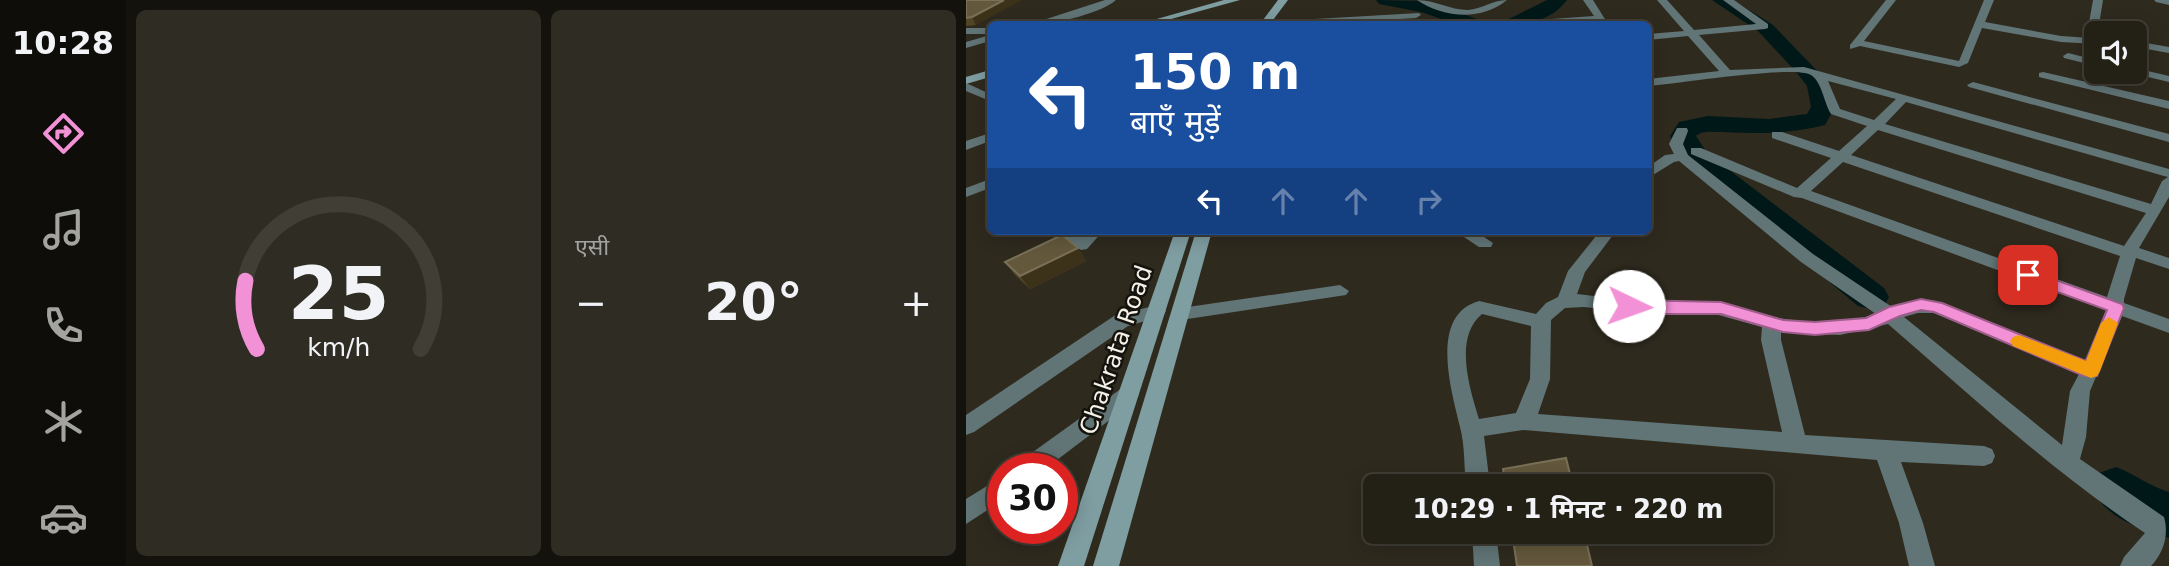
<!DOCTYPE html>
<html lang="hi">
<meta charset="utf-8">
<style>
:root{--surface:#232016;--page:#2f2d23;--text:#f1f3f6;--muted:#a3a3a1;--line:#403e35;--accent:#f391d6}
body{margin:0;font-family:"DejaVu Sans","Noto Sans Devanagari",sans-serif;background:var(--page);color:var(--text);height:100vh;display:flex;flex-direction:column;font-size:26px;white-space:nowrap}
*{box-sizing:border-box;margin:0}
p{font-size:23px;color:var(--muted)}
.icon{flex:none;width:38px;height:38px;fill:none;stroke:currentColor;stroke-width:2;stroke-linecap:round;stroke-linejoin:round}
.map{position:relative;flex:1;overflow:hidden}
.panel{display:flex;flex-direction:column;gap:10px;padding:10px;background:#13120c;width:840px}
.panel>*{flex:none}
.banner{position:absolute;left:21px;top:21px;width:665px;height:214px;border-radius:10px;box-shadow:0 4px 18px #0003,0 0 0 2px var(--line);background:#1a4fa0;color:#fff;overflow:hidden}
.controls{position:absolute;left:1118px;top:21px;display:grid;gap:14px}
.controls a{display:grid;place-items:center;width:63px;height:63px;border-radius:10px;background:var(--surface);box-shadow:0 4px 18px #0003,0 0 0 2px var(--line);font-size:35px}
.speed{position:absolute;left:21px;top:453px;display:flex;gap:14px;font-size:35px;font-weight:700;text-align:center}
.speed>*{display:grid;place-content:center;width:91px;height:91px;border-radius:50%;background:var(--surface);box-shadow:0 4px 18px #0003,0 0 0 2px var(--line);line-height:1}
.speed .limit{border:10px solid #d22;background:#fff;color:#111}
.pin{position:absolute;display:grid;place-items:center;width:60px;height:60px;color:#fff;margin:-30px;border-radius:14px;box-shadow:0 4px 10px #0006}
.me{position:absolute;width:77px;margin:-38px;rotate:93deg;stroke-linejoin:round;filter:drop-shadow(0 0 5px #0008)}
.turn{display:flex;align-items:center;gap:24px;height:147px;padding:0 28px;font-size:32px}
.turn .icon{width:91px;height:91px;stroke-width:2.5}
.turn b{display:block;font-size:49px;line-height:60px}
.lanes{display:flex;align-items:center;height:66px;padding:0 28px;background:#0003;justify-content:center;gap:35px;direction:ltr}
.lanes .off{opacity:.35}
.big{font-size:52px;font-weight:700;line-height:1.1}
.panel .tile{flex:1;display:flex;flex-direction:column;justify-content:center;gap:10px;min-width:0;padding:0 24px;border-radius:10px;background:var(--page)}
.panel .dial{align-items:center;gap:0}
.dial svg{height:182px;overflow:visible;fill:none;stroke:var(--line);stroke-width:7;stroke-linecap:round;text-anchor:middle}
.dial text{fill:var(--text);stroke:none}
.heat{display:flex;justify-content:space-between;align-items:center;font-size:38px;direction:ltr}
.panel .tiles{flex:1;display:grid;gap:10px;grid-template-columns:repeat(2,1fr)}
.trip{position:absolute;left:397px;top:474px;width:410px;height:70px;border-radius:10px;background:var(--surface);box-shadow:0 4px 18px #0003,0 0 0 2px var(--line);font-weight:700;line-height:70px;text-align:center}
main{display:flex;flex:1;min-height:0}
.dock{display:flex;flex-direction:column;width:126px;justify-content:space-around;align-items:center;background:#0e0d09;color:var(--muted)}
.dock .icon{width:49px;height:49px}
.dock .selected{color:var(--accent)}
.dock b{font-size:32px;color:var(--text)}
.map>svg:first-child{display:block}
</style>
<main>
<nav class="dock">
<b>10:28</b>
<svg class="icon selected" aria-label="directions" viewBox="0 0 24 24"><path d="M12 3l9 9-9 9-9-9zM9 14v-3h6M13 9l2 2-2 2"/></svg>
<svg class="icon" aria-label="music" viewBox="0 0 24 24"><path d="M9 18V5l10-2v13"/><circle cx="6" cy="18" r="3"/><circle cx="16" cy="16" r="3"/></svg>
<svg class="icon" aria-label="phone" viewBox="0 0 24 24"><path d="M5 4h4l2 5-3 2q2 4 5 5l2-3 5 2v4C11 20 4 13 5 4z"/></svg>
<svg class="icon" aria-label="climate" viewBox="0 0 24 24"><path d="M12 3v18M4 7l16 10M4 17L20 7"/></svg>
<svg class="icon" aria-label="car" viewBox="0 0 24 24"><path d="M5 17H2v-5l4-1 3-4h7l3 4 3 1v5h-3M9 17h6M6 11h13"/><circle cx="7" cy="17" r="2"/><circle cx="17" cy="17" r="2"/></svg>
</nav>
<section class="panel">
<div class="tiles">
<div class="tile dial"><svg viewBox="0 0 100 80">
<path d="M14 69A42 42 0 1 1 86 69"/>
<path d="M14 69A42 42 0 0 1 9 39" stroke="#f391d6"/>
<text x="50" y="56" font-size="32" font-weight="700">25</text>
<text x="50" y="72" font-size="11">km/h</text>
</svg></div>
<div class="tile"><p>एसी</p>
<div class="heat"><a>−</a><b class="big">20°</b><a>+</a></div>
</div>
</div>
</section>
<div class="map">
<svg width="1203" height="566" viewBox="0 0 1203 566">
<rect width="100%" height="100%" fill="#2f2a1e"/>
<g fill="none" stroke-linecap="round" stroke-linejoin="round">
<g fill="#011819" fill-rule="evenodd">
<polygon points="410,0 459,1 514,20 517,24 490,24 455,12 413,4"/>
<path d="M 581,0 L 601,0 C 586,20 561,26 538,24 L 541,20 Z"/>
<path d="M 746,0 L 767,0 L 807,25 L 860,80 L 869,107 L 859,125 C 824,134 791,134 756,132 C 746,132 737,130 730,136 L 741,153 L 918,288 L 923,297 L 918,306 L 905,309 L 892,306 L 716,158 L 704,136 L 713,122 L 742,116 L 803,119 L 841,114 L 845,107 L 841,86 L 831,73 L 792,31 Z"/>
<path d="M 1150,467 C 1169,474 1183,486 1203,492 L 1203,538 C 1172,527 1141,520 1126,488 L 1133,473 Z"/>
</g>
<g fill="#617476" fill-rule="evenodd">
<path d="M 139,0 L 150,0 C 136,13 84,26 65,24 Z"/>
<path d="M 451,0 C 469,0 484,10 502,10 C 516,9 526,0 541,0 C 516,21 477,18 451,0 Z"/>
<polygon points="617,0 627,0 642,24 631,22 583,24 580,22 585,19 628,16"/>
<path d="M 691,0 L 701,0 L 728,30 L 790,24 L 757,0 L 768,0 L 802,24 L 802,28 L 799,29 L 733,35 L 764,70 L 838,67 L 1203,169 L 1203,197 L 1173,248 L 1203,258 L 1203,269 L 1170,258 L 1158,299 L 1158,303 L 1203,319 L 1203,333 L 1156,316 L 1124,391 L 1120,437 L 1114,459 L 1198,517 C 1203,534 1198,553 1185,566 L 1154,566 L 1158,557 L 1179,533 C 1087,472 1005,396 922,324 L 874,335 L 815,332 L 815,340 L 839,435 L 1018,446 L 1026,449 L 1029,456 L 1026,463 L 1018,466 L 935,462 L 957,523 L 969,566 L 943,566 L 933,523 L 911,460 L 557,430 L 518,436 L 524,486 L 500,486 C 498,467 499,446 494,427 C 486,393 462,315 513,301 L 570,314 L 580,303 L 592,297 L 602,271 L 634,231 L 650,231 L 619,272 L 611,294 L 680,302 L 754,302 L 812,318 L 841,322 L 885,321 L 910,314 L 835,262 L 713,161 L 708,162 L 682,178 L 682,167 L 699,155 L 708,154 L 703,144 L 711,128 L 721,128 L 722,131 L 717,144 L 722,155 L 847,254 L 926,307 L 952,300 L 971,301 L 1119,360 L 1140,310 L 836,198 L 828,197 L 725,154 L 725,148 L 735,148 L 831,188 L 865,158 L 806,138 L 806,132 L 816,132 L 873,151 L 901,126 L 865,114 C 858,103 856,82 845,75 C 825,65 711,84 682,86 L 682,79 L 753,71 L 722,36 L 682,40 L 682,34 L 718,31 ZM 862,81 L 930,99 L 908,120 L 874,109 ZM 940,102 L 1198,176 L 1202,177 L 1196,181 L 1185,204 L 919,124 ZM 912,130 L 1180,213 L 1158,246 L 885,155 ZM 877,162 L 1154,256 L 1141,297 L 845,191 ZM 618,307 L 680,314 L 745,313 L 796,327 L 795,340 L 816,432 L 572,414 L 584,379 L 585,320 L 599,308 ZM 952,313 L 968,313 L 1113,374 L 1104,391 L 1096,445 L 938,317 ZM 516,314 L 565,326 L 564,379 L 550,413 L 513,419 L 512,416 C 503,386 488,337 516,314 Z"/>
<polygon points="920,0 930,0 898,41 993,61 1018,0 1028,0 1019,22 1095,36 1124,38 1121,34 1127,0 1137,0 1130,44 1095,42 1016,28 1002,63 993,67 894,46 884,49 884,45"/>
<polygon points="1188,0 1203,0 1203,5 1190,2"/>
<polygon points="453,13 455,15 450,18 351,24 309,24 314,21"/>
<rect x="0" y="28" width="24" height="6"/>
<polygon points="24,35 24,41 0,48 0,42"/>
<polygon points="1169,41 1203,47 1203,53 1169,47"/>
<polygon points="1102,53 1130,60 1130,66 1098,58 1097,56"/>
<polygon points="1169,68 1203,76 1203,82 1165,73 1169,72"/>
<polygon points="1077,72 1203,101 1203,109 1073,77 1073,73"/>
<polygon points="1007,82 1203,134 1203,142 1003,87 1001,85"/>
<polygon points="0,83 24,94 24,101 0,91"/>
<polygon points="24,133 24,141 0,150 0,141"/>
<polygon points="24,179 24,188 0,197 0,188"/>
<polygon points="86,231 105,231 114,237 120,231 137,231 121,249 115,250"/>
<polygon points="489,231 509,231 527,243 525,247 513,247"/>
<polygon points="374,285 383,291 380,295 215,320 208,319 206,314 208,309 215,308"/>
<polygon points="191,305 197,306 200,311 197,316 162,326 8,432 0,435 0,415 148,316"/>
<polygon points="163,386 170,388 173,394 170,400 79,469 49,469 53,462 156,388"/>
<polygon points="37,476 37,500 0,524 0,499"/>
<polygon points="506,532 530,532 534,566 508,566"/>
</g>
<g fill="#7f9ea2" fill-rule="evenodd">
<polygon points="258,0 274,0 187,24 173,24"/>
<polygon points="312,0 322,0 304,24 294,24"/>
<polygon points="24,70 24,77 0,84 0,77"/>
<polygon points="209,231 225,231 118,566 92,566"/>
<polygon points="230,231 246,231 153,566 127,566"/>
</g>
</g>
<g fill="#514527">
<polygon points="0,0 10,25 0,26"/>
<polygon points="112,248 120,261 64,289 49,275 39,262"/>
</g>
<g fill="#3c321a">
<polygon points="38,0 56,0 10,25 6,17"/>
<polygon points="112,248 120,261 64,289 54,276"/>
</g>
<g fill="#63583c" stroke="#7a7057" stroke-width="2">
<polygon points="0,0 38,0 6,17 0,18"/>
<polygon points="96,235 112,248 54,276 39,262"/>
<polygon points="600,458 607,486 540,486 537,469"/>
<polygon points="546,532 618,532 626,566 551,566"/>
</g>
<polygon fill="#f391d6" stroke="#9e5e8b" stroke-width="2" points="1062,270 1156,304 1158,308 1131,376 1118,376 968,312 955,310 934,316 903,330 849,335 817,332 755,314 678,314 657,310 654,306 663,300 755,302 817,320 849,322 900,318 923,307 955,299 976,303 1120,361 1141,310 1056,279 1054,275"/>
<polygon fill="#f59e0b" points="1143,317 1152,323 1134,371 1131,376 1125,378 1047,346 1044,341 1047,337 1053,335 1120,361 1135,323"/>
<g text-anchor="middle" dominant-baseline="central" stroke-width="5" stroke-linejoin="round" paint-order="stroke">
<g font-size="24" fill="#f5f2ea" stroke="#15130d">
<text transform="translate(150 350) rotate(-71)">Chakrata Road</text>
</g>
</g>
</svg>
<div class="controls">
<a><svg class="icon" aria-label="sound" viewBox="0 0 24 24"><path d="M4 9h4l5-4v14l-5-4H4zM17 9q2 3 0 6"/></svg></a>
</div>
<div class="speed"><div class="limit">30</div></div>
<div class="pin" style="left:1062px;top:275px;background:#d93025"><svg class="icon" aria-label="arrive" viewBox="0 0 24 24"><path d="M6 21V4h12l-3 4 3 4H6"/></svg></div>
<svg class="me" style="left:663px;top:306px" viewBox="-20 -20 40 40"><circle r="19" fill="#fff"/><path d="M0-13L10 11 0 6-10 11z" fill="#f391d6"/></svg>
<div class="trip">10:29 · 1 मिनट · 220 m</div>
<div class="banner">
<div class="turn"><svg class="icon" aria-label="left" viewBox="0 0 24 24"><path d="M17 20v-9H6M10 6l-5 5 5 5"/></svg><div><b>150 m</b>बाएँ मुड़ें</div></div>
<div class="lanes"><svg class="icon" aria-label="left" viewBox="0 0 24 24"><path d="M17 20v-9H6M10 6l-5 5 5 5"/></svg><svg class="icon off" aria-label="ahead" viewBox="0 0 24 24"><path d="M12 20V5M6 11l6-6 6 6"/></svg><svg class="icon off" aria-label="ahead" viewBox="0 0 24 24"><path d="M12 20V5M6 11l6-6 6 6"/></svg><svg class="icon off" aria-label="right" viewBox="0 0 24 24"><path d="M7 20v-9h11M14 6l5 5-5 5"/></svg></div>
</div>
</div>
</main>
